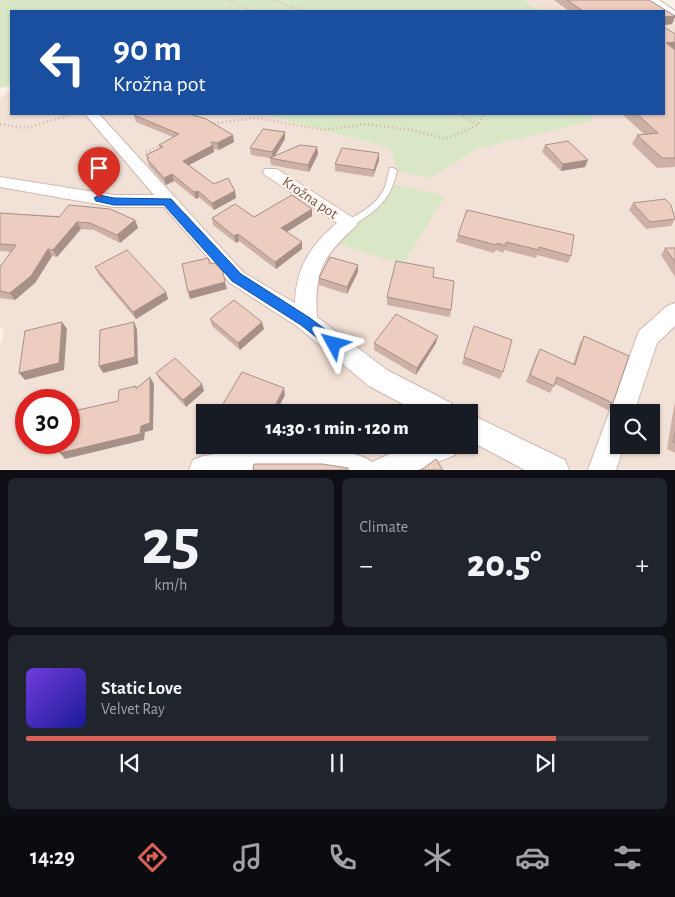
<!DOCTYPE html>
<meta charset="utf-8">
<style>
:root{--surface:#171b24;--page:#20242c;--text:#f1f3f6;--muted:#9ea1a6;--line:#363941;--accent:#db6156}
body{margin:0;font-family:"Alegreya Sans",sans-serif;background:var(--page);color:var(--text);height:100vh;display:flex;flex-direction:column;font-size:19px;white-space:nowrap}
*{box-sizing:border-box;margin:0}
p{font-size:16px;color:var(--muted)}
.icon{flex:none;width:28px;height:28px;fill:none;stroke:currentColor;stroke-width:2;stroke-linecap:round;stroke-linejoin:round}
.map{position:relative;height:470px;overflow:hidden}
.side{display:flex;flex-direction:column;gap:8px;padding:8px;background:#0d0f14;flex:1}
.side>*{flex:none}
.guide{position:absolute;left:10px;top:10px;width:655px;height:105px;border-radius:0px;box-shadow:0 1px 4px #0004;background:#1a4fa0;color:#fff;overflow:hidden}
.buttons{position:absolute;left:610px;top:404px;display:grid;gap:10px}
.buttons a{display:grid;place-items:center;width:50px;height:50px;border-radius:0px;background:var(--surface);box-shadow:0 1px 4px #0004;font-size:25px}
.speed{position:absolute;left:15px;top:389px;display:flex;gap:10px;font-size:25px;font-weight:700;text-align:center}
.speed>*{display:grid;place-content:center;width:65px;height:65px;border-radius:50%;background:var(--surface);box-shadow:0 1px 4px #0004;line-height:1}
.speed .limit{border:8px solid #d22;background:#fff;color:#111}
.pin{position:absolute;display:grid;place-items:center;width:42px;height:42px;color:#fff;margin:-51px -21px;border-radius:50% 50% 50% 0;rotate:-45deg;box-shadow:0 0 5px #0007}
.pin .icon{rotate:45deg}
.me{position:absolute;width:55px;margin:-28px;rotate:308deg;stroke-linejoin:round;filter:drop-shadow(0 0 4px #0008)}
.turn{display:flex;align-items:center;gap:18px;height:105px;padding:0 20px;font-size:22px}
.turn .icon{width:65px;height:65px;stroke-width:2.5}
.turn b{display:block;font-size:35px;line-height:42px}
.big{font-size:38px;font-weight:800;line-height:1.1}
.side .widget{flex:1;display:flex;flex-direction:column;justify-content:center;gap:8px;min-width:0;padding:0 18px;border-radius:8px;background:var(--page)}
.side .dial{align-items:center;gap:0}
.dial b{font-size:65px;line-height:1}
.song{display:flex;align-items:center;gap:15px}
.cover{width:60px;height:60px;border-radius:8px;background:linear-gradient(135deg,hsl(260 70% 55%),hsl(240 70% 35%))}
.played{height:5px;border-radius:2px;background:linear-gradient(90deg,var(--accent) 85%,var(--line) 85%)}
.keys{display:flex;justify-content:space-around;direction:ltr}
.heat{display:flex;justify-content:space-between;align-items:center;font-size:28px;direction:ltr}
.side .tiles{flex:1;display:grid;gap:8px;grid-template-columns:1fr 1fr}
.widget:last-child{grid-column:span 2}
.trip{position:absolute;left:196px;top:404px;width:282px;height:50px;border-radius:0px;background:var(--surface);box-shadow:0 1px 4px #0004;font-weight:800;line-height:50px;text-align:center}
.tab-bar{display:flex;height:80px;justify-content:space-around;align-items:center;background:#090b0e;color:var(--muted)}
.tab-bar .icon{width:35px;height:35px}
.tab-bar .selected{color:var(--accent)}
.tab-bar b{font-size:22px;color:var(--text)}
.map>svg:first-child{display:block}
</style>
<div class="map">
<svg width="675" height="470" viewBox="0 0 675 470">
<rect width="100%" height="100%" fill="#fbf0e7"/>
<g fill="#f2e1d6" fill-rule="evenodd">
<polygon points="525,0 642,0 659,11 548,11 531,6"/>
<path d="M 664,15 L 675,25 L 675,469 L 0,469 L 0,347 L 4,331 L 0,327 L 0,98 L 11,90 L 11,114 L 263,114 L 390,148 L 431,178 L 477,149 L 591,121 L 591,114 L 664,114 ZM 26,400 L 69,400 L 69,442 L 26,442 ZM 205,412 L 470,412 L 470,445 L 205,445 ZM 619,412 L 651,412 L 651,445 L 619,445 Z"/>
</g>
<g fill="#d9e7c7">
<polygon points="0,0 525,0 531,6 548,11 11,11 11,86 0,88"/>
<polygon points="263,114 591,114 592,121 477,149 431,178 398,171 390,148"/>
<polygon points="390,183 445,196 403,264 328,241 378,204"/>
</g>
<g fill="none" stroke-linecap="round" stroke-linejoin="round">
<defs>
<path id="service" d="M 390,168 L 393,168 L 397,170 C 393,192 383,206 364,218 C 358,222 353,226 346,225 L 345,223 L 346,221 C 361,213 378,204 385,187 C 387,181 388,174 390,168 Z"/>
<g id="minor">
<path d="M 85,114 L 99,114 L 244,273 L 295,303 C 296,268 310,246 337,223 L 265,175 L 263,172 L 265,169 L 277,169 L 355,219 L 358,223 L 355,227 C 322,257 314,272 317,317 L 387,370 L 451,403 L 455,412 L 418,412 L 369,386 L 298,327 L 230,283 L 164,207 L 114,207 L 0,187 L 0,177 L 114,195 L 154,195 Z"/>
<polygon points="675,303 675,326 657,343 634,412 619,412 619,445 624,445 616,470 588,470 639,331 667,306"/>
<polygon points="470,414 565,460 569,470 525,470 470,441"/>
<path d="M 268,445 C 290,445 355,448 372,462 L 410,445 L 458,445 L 455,455 L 418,470 L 189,470 L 193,460 L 203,456 Z"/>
</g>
<polygon id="tertiary" points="645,0 659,0 675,11 675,21"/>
</defs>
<use href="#service" stroke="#ceb9b1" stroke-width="2"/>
<use href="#minor" stroke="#ceb9b1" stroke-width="2"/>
<use href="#tertiary" stroke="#ceb9b1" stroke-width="2"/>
<g stroke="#d3b0a4" stroke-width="2" stroke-dasharray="0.5 2.5" stroke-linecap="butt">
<polyline points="228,0 252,11"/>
<polyline points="273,0 304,11"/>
</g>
<g stroke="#d3b0a4" stroke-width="2.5" stroke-dasharray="1 3" stroke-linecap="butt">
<polyline points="459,114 477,124"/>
<polyline points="0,124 26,128 73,114"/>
<polyline points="210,124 256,118 324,130 366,124 411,130 446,139 478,125 484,114"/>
<polyline points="146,152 161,145"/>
</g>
<use href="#service" fill="#fff" fill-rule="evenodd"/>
<use href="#minor" fill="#fff" fill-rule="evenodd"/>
<use href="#tertiary" fill="#fff" fill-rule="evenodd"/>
</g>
<g fill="#cdb0a6">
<polygon points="554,0 649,0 675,16 675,18 672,24 664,25 664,11 569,11"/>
<polygon points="675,34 675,166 674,167 657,168 632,144 637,135 644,134 622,114 664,114"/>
<polygon points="134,115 234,142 219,150 213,149 214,152 189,165 214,184 235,191 236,198 214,210 199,197 196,199 174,181 166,185 149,166 146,155 160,148 159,145 173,137 136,122"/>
<polygon points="285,139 274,157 317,147 318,154 309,172 271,165 270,158 251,155 250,148"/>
<polygon points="545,145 585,167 561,171 542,152"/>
<polygon points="379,160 373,177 335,171 335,164"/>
<polygon points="633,203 675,219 671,226 646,229 629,210"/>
<polygon points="312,209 312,216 287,232 302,242 302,249 276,269 239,241 236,243 213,225 212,218 254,217"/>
<polygon points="467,210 571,256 568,263 537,255 536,258 504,250 503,253 496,250 494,253 456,242 458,235"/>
<polygon points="0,213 135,220 138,228 120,243 94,230 81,229 57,257 52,256 35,283 15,300 0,298 0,267 11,252 0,251"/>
<polygon points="665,248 675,248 675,277 661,255"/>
<polygon points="358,265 358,272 347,294 319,285 319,278"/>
<polygon points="95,267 166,292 168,299 136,319 99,275"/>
<polygon points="433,277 451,310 450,317 387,305 387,297"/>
<polygon points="210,319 264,329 240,350 212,326"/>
<polygon points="584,336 613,403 608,410 555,384 550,393 526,382 536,356 540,349 573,364 580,343"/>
<polygon points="374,343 436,343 416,375 374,350"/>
<polygon points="464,357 503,372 500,379 462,364"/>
<polygon points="156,373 204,391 186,407 159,379"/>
<polygon points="285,395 276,412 221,412 220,409"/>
<polygon points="675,404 675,453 667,449 674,406"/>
</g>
<g fill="#a79087">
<polygon points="675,16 672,24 664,25 664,17"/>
<polygon points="675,42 675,50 666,43"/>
<polygon points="285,132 285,139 273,159 272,152"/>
<polygon points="233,135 234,142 219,150 217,143"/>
<polygon points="213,145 214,152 185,167 183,161"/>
<polygon points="317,147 318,154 309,172 308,165"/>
<polygon points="379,153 379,160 373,177 374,170"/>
<polygon points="588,160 585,167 561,171 563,164"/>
<polygon points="172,174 174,181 166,185 164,178"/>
<polygon points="198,191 199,197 196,199 194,192"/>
<polygon points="235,191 236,198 214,210 212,203"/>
<polygon points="312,209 312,216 282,235 281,228"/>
<polygon points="135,220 138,228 120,243 117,235"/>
<polygon points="77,222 81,229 57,257 53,250"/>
<polygon points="238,234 239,241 236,243 234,236"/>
<polygon points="302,242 302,249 276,269 275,262"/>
<polygon points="48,249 52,256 35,283 15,300 10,293"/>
<polygon points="358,265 358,272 347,294 347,287"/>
<polygon points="225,282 227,289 190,299 188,292"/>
<polygon points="166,292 168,299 136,319 133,312"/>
<polygon points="62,322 67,329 64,370 25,380 19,373"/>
<polygon points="134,322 137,329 138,364 103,373 99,366"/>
<polygon points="262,322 264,329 240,350 238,343"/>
<polygon points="438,336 436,343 416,375 417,368"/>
<polygon points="150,377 154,384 153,430 145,432 144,440 65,459 60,453"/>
<polygon points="202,384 204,391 186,407 183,400"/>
<polygon points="284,388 285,395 276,412 272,412"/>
</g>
<g fill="#eecdc1" stroke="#a79087">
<polygon points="567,0 649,0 675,16 664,17 664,11 583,11"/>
<polygon points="664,27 675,34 675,42 666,43 675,50 675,158 662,158 637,135 658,133 637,114 664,114"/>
<polygon points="136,114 190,114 206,119 233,135 217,143 211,142 213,145 183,161 214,184 228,178 235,191 212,203 198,191 194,192 172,174 164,178 147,159 149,158 146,155 163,147 159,145 179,134 134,115"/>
<polygon points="263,129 285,132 272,152 250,148"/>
<polygon points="568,141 588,160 563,164 545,145"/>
<polygon points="300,145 317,147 308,165 270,158"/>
<polygon points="342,148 379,153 374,170 335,164"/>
<polygon points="292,195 312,209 281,228 302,242 275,262 238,234 234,236 212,218 235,204 254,217"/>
<polygon points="665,199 671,205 675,219 650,222 633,203"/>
<polygon points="69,205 110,209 135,220 117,235 90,223 77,222 53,250 48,249 31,276 10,293 0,291 0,267 16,245 0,244 0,213 59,217"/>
<polygon points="467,210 574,235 571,256 539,247 539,250 506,242 505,246 498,243 496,245 458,235"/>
<polygon points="665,248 675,248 675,262"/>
<polygon points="127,250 166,292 133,312 95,267"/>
<polygon points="330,257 358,265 347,287 319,278"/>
<polygon points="208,258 210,264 215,263 223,272 225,282 188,292 182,264"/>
<polygon points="396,261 434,268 433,277 454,281 451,310 387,297"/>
<polygon points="234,300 262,322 238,343 210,319"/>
<polygon points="396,314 438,336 417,368 374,343"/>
<polygon points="62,322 59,363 19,373 25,331"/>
<polygon points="134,322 135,357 99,366 100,330"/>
<polygon points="474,326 512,340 503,372 464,357"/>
<polygon points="584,336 629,356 613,403 557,377 554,386 530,375 540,349 575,365"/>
<polygon points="175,358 202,384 183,400 156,373"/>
<polygon points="242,372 284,388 272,412 228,412 220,409"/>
<polygon points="150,377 150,423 141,426 140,434 60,453 61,442 69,442 69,412 118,401 119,390 136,386 136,389"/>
<polygon points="675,432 675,443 673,442"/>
<polygon points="436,459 443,470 421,470"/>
<polygon points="254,464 322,464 348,468 348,470 253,470"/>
</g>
<polygon fill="#1a73e8" stroke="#114b97" points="99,195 114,198 171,199 241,274 310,318 339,340 341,344 339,348 330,348 301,325 232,281 164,205 114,205 96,201 94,198"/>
<g text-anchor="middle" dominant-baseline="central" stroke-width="4" stroke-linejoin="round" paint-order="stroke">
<g font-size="15" fill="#73554d" stroke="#fef5ed">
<text transform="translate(310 198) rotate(34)">Krožna pot</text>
</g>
</g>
</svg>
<div class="buttons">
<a><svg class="icon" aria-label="search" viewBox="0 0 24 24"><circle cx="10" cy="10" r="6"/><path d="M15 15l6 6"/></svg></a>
</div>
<div class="speed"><div class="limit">30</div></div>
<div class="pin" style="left:99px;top:198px;background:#d93025"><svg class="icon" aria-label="arrive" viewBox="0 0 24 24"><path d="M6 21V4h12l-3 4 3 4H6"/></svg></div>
<svg class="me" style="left:334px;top:344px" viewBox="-20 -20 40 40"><path d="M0-17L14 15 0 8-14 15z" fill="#1a73e8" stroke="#fff" stroke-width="4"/></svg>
<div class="trip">14:30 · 1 min · 120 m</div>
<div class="guide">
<div class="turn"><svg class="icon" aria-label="left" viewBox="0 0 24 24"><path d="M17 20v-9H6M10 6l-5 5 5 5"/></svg><div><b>90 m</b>Krožna pot</div></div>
</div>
</div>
<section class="side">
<div class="tiles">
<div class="widget dial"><b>25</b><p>km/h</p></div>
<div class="widget"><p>Climate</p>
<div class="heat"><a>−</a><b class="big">20.5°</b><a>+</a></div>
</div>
<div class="widget">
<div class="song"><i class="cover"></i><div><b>Static Love</b><p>Velvet Ray</p></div></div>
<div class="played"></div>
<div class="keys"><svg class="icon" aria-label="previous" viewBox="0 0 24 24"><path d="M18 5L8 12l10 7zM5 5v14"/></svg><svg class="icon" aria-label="pause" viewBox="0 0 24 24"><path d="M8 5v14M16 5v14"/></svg><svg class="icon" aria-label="next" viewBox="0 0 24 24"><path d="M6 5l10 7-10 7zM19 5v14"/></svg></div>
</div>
</div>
</section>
<nav class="tab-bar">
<b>14:29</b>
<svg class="icon selected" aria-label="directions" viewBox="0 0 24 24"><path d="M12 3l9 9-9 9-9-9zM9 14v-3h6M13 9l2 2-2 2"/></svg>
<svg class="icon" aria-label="music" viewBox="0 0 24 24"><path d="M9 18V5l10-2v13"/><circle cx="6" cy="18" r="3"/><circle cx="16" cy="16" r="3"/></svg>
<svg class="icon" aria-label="phone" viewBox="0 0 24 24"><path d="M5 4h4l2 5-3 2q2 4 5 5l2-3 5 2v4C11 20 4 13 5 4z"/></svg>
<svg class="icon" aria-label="climate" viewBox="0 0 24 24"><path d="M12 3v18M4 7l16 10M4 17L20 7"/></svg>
<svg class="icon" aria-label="car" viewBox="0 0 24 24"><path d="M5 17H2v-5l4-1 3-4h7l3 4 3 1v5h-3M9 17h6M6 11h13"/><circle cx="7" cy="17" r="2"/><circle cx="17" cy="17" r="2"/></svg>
<svg class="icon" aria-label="filters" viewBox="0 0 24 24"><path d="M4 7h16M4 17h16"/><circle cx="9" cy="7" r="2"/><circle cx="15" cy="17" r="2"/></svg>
</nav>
